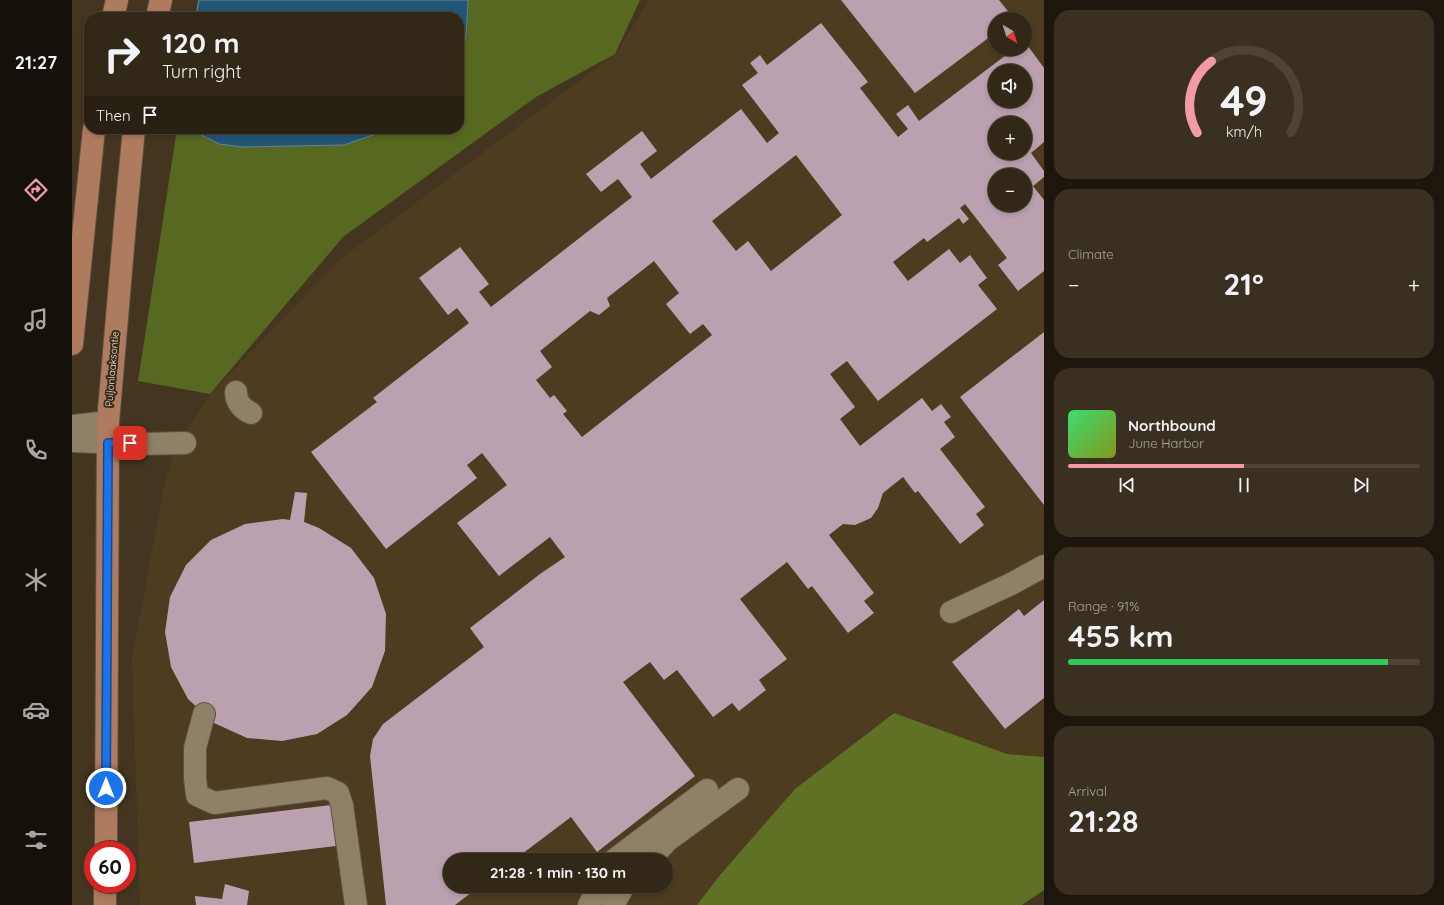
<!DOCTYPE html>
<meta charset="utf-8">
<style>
:root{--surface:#322818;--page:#3a3021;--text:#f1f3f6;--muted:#a8a6a2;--line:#4d4437;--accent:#f39aa8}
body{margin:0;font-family:Quicksand,sans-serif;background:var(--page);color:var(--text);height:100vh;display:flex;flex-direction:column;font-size:15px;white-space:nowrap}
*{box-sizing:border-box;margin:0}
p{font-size:13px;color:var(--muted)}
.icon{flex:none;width:22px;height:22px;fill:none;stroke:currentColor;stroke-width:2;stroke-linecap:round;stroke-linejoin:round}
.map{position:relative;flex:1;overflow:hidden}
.drawer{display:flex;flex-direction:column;gap:10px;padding:10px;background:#1c160d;width:400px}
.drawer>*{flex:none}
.hud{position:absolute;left:12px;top:12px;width:380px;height:122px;border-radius:16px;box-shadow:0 2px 6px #0003,0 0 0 1px var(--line);background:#322818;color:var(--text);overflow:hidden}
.needle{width:26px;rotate:142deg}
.tools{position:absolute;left:916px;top:12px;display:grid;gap:8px}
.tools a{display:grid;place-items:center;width:44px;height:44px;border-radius:50%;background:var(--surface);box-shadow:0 2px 6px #0003,0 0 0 1px var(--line);font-size:20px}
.speed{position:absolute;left:12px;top:841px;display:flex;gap:8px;font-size:20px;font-weight:700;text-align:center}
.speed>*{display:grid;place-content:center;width:52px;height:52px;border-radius:50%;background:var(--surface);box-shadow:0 2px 6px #0003,0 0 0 1px var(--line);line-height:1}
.speed .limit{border:6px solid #d22;background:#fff;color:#111}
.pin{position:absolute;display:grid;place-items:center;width:34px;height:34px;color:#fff;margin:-17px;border-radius:8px;box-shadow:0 2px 6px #0006}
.me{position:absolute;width:44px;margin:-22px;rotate:0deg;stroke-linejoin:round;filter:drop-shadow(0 0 3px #0008)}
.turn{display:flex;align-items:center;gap:14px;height:84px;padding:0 12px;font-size:18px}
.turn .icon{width:52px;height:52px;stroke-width:2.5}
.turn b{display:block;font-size:28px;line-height:34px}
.then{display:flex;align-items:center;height:38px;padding:0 12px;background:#0003;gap:8px;font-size:15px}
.big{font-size:30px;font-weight:800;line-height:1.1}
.drawer .widget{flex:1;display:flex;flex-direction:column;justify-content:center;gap:6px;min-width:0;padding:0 14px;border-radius:16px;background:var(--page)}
.drawer .dial{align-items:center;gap:0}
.dial svg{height:104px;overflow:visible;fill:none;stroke:var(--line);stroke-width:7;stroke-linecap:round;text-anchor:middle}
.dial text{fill:var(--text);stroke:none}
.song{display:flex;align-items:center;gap:12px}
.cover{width:48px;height:48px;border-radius:6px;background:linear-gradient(135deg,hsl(140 70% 55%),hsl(70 70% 35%))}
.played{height:4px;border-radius:2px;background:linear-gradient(90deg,var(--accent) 50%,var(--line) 50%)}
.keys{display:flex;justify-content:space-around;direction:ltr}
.heat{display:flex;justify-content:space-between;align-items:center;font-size:22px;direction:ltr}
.charge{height:6px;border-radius:3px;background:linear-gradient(90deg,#34c759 91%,var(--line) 0)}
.trip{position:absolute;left:371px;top:853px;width:230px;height:40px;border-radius:20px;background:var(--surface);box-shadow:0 2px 6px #0003,0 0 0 1px var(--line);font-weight:800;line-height:40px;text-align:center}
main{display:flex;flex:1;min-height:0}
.menu{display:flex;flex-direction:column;width:72px;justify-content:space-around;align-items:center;background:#14100a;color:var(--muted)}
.menu .icon{width:28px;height:28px}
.menu .selected{color:var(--accent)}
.menu b{font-size:18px;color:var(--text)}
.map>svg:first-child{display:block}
</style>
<main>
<nav class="menu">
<b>21:27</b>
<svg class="icon selected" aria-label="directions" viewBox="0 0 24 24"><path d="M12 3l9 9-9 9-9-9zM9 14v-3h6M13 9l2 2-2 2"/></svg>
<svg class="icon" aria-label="music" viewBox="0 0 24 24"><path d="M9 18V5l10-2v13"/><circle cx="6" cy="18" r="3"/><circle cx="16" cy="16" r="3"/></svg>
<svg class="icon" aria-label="phone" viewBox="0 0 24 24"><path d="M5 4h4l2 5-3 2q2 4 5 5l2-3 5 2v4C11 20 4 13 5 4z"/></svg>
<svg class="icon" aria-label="climate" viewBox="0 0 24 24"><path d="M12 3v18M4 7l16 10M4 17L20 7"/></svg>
<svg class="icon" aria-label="car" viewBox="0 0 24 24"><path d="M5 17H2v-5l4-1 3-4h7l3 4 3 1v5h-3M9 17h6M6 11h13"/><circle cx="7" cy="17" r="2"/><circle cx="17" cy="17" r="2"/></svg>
<svg class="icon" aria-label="filters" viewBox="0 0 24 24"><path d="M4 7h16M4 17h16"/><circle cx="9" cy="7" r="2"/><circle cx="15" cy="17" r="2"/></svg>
</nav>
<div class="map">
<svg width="972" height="905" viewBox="0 0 972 905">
<rect width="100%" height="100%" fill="#433520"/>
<path fill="#4d3c20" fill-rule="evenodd" d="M 578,0 L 972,0 L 972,757 L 935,754 L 821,713 L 723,789 L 648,875 L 625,905 L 68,905 L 60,659 L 92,486 L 102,451 L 138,394 L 270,258 L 543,54 ZM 923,19 L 953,19 L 953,49 L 923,49 ZM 923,71 L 953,71 L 953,101 L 923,101 ZM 923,123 L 953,123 L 953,153 L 923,153 ZM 923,175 L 953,175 L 953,205 L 923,205 ZM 378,860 L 594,860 L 594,886 L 378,886 Z"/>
<polygon fill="#576820" points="126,0 568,0 543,54 464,97 271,237 138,394 66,381 105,129 387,129 387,17 123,17"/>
<polygon fill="#5f7125" points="822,713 935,754 972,757 972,890 950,905 625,905 648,875 723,789"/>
<g fill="#235577" stroke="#618296">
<polygon points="127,0 396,0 394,36 387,62 387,17 124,17"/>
<polygon points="125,129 318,129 272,145 170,147 147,144 126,133"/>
</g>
<g fill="#bba0b0" fill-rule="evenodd">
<polygon points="769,0 927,0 942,19 923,19 923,33 843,93"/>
<path d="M 749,23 L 796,82 L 788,88 L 826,137 L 836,129 L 824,114 L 836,105 L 847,121 L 942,49 L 953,49 L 953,42 L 972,68 L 972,142 L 959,153 L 972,171 L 972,177 L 961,186 L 972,200 L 972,271 L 946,291 L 926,265 L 935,258 L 893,204 L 888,208 L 897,219 L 891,224 L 887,218 L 855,242 L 852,238 L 821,262 L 836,281 L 877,249 L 888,263 L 898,255 L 915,278 L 906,285 L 925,309 L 806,401 L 775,361 L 758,374 L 783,407 L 768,419 L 788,446 L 850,398 L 860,411 L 869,404 L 879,417 L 872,422 L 883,437 L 868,449 L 913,507 L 904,514 L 912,525 L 888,544 L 846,491 L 843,493 L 831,477 L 811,493 L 806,508 L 799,518 L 783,525 L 771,524 L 757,535 L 802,593 L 792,601 L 802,613 L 776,633 L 740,586 L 736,589 L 715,562 L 668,599 L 715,659 L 687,680 L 694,690 L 667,711 L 660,703 L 641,717 L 605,670 L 592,680 L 578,662 L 551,682 L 623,776 L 525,852 L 499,817 L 442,860 L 378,860 L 378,886 L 408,886 L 383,905 L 314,905 L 298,756 L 301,739 L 311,724 L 412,647 L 398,628 L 468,574 L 493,557 L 478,537 L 427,576 L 385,523 L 435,485 L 410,453 L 395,465 L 405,478 L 314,549 L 239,452 L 305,402 L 301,398 L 397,323 L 385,308 L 376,315 L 347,278 L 388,247 L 417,284 L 407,292 L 419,307 L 560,197 L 546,179 L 529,192 L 514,174 L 570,131 L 585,151 L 568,164 L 579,179 L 669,109 L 695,143 L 707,133 L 670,85 L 686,73 L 678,63 L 688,55 L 695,65 ZM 923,71 L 953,71 L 953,101 L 923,101 ZM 923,123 L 953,123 L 953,153 L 923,153 ZM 724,155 L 770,215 L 699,271 L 676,241 L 664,251 L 640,221 ZM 923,175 L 953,175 L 953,205 L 923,205 ZM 582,261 L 607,293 L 594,304 L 618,334 L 631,324 L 640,335 L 510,437 L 491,414 L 495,411 L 482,395 L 478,398 L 464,380 L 480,367 L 468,351 L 518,311 L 527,315 L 538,306 L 535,298 Z"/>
<polygon points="972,332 972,505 888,397"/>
<polygon points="223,492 235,493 232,522 247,528 279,548 302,578 314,614 313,651 300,687 275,715 245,734 210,741 175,738 142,723 116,699 99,667 93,632 98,597 114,565 139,540 173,524 211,519 218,520"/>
<polygon points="972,600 972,698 933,729 880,662 947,609 952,616"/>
<polygon points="259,805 264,846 122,863 117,822"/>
<polygon points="153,884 177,891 175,905 124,905 123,896 150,899"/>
</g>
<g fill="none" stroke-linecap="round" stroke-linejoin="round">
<defs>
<g id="minor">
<path d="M 164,392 C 164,402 170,409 179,413"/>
<polyline points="0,426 36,422"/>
<polyline points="0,441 69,444 113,443"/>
<polyline points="879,612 939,584 972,566"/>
<polyline points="132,714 123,748 123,778 125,795 142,803 255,788 266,793 270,805 284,905"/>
<polyline points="542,860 635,790"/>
<polyline points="577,860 596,840 666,789"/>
<polyline points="517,905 527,886"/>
<polyline points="541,905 552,886"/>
</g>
<g id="major">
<polyline points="41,17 45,0"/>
<polyline points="85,17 89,0"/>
<polyline points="0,344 22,129"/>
<polyline points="34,850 36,422 55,201 62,129"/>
<polyline points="33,905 33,884"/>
</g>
</defs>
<use href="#minor" stroke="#5e523f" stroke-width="24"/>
<use href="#major" stroke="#5e523f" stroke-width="24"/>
<use href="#minor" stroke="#8f8068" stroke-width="22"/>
<use href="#major" stroke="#af7b5f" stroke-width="22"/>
</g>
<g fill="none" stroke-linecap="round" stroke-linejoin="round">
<defs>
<polyline id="route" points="34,788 36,443 58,443"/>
</defs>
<use href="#route" stroke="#114b97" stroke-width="10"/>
<use href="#route" stroke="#1a73e8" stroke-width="7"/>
</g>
<g text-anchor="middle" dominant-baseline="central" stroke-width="4" stroke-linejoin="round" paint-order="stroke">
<g font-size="10" fill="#f3eade" stroke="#382b16">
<text transform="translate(40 369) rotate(-85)">Puijonlaaksontie</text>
</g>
</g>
</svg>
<div class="tools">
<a><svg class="needle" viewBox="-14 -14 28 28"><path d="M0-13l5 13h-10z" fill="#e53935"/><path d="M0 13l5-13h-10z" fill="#a8a6a2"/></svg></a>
<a><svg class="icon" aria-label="sound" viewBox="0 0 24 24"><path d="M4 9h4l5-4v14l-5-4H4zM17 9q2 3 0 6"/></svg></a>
<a>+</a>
<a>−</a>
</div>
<div class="speed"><div class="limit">60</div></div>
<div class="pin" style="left:58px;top:443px;background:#d93025"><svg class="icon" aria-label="arrive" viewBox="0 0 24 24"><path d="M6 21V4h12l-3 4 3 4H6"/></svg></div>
<svg class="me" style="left:34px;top:788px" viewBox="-20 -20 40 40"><circle r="17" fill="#1a73e8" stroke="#fff" stroke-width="3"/><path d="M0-11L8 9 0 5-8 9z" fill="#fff"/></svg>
<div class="trip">21:28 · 1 min · 130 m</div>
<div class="hud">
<div class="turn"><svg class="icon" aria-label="right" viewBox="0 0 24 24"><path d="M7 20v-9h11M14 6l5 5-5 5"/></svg><div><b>120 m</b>Turn right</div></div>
<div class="then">Then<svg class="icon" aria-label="arrive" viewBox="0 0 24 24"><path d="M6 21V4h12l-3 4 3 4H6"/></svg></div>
</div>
</div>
<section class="drawer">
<div class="widget dial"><svg viewBox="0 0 100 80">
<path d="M14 69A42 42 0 1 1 86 69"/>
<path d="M14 69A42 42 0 0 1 25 14" stroke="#f39aa8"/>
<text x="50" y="56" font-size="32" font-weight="700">49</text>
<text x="50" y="72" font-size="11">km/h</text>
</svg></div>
<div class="widget"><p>Climate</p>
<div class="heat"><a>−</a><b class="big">21°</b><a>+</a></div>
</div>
<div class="widget">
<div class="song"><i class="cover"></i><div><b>Northbound</b><p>June Harbor</p></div></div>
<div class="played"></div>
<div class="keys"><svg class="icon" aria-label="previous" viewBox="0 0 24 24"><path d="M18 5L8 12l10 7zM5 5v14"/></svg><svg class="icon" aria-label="pause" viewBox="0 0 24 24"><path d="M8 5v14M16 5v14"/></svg><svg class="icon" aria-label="next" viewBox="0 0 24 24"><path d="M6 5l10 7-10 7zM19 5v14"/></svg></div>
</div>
<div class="widget"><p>Range · 91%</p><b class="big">455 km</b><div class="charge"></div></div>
<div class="widget"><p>Arrival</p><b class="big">21:28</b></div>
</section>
</main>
